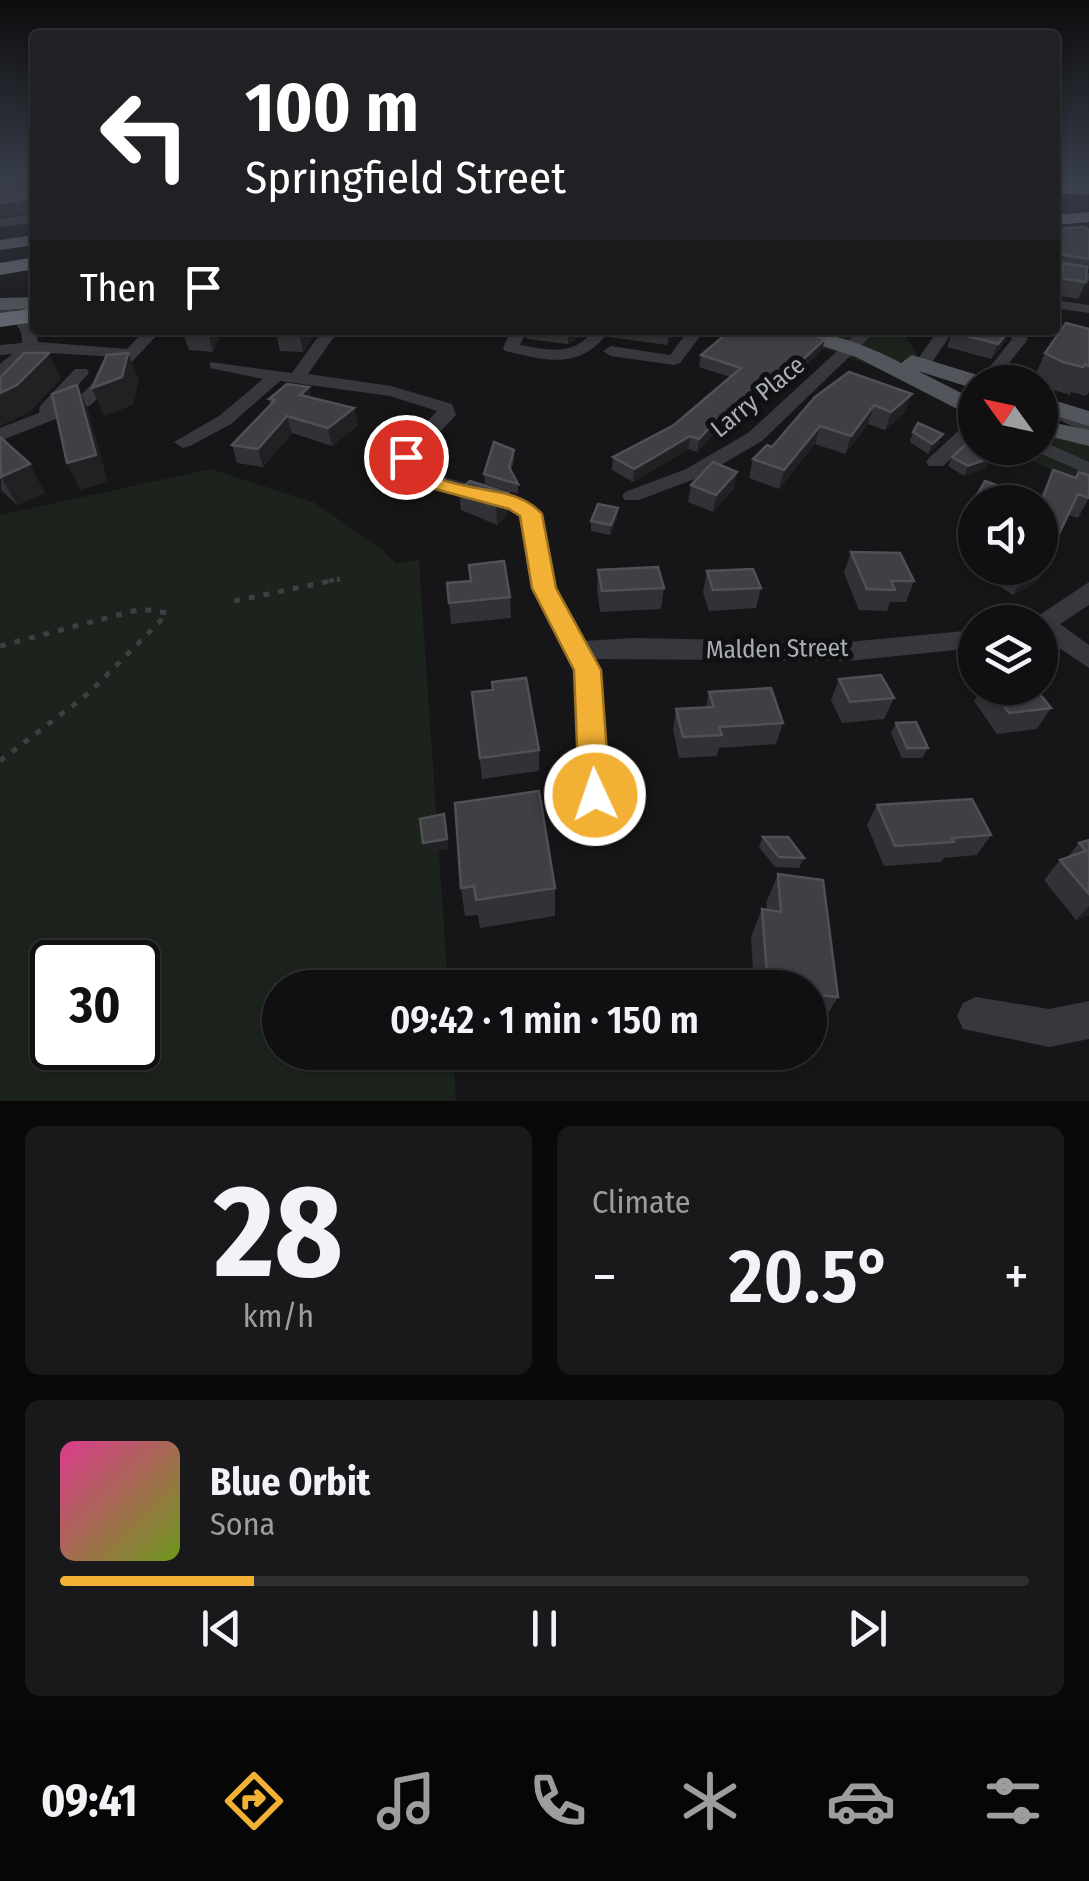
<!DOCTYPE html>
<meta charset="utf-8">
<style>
:root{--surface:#101012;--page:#19191b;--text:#f1f3f6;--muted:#9c9d9f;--line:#303032;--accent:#f2b134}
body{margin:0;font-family:"Fira Sans Condensed",sans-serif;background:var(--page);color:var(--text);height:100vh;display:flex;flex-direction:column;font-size:38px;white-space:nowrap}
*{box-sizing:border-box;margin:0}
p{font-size:32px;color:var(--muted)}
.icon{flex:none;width:55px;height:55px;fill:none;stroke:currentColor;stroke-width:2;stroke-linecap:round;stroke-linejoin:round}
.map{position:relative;height:1101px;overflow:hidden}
.panel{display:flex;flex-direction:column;gap:25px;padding:25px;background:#09090a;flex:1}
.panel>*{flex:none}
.hud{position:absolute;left:30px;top:30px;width:1030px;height:305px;border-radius:10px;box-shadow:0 2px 8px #0004,0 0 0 2px var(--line);background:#202124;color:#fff;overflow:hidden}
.needle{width:65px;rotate:303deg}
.fabs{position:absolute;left:958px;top:365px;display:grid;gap:20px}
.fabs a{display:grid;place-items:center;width:100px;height:100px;border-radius:50%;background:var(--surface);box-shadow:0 2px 8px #0004,0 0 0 2px var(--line);font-size:50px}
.speed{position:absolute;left:30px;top:940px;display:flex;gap:20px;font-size:50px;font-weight:700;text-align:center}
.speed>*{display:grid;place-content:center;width:130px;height:130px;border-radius:50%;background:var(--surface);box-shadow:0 2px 8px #0004,0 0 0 2px var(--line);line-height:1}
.speed .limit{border:5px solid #111;border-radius:15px;background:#fff;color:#111}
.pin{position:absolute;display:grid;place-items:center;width:85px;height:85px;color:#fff;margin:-42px;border:5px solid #fff;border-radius:50%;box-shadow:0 2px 10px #0007}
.me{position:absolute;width:110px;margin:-55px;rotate:357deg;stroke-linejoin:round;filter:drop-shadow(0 0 8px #0008)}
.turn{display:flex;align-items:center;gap:35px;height:210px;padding:0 50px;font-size:45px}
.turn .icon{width:130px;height:130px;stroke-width:2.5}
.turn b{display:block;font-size:70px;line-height:85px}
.then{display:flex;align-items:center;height:95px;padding:0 50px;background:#0003;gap:20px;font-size:38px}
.big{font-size:75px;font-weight:600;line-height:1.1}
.panel .tile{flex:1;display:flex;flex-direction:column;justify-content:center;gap:15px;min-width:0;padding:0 35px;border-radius:15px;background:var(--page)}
.panel .dial{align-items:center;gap:0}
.dial b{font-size:130px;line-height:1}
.song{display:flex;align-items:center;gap:30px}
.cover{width:120px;height:120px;border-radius:15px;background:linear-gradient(135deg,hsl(330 70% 55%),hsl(80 70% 35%))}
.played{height:10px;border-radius:5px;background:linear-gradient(90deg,var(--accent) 20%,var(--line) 20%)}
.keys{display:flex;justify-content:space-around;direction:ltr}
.heat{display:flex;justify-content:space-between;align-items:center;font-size:55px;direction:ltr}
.panel .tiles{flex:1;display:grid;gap:25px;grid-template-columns:1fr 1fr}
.tile:last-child{grid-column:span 2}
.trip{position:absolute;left:262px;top:970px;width:565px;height:100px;border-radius:50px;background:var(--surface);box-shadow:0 2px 8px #0004,0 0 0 2px var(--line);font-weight:600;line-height:100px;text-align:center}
.tabs{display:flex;height:160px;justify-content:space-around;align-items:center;background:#060607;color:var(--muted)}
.tabs .icon{width:70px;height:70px}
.tabs .selected{color:var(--accent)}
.tabs b{font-size:45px;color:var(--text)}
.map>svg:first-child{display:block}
</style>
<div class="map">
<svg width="1089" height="1101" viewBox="0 0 1089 1101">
<rect width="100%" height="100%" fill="#161618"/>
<g fill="#1c231d" fill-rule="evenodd">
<polygon points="771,330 903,330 917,356 880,369"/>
<polygon points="1040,434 1089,445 1089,487 1005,448 1040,448"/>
<path d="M 211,469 L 315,503 L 381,549 L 396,563 L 419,560 L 448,987 L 280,988 L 280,1052 L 453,1053 L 456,1101 L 0,1101 L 0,515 ZM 52,962 L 138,962 L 138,1048 L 52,1048 Z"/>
</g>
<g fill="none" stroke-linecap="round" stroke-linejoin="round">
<polyline stroke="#3d3f44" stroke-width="4" stroke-dasharray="5 6" stroke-linecap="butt" points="329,581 340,579"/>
<g stroke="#3d3f44" stroke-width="5" stroke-dasharray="6 9" stroke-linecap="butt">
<polyline points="234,601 340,579"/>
<polyline points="0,646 141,609 168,613"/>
<polyline points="0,761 89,693 168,613"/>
</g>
<g fill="#37383d" fill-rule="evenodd">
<polygon points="35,214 35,222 0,227 0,219"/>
<polygon points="1055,267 1089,273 1089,281 1055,275"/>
<polygon points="1055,300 1089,305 1089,313 1055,308"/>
<path d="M 0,306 C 21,311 37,320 38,342 L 127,349 L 145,330 L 162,330 L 91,405 L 0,441 L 0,428 L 39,413 L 40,406 L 75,369 L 87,369 L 89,373 L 61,404 L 79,397 L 118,357 L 32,352 L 0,378 L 0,364 L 12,354 L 0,355 L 0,345 L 22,343 C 23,327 14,321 0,315 Z"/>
<path d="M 323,330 L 339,330 L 308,374 L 391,386 L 452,404 L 456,415 L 418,455 L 415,462 C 453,489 502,483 539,509 L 556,588 L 584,641 L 632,638 L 848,642 L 975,630 L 975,648 L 848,661 L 594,659 L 600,671 L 610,795 L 606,805 L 595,809 L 584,805 L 580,795 L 574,671 L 532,588 L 521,517 C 484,488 428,501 395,464 L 402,449 L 437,411 L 390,396 L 280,381 L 231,424 L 190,446 L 183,448 L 174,442 L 219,416 L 263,379 L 210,368 L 210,362 L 292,373 Z"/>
<path d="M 511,330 L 527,330 L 520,345 C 550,350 573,357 594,330 L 610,330 C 580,371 549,361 505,351 L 503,348 Z"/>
<polygon points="689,330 705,330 680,363 674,365 611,356 603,351 611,346 670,355"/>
<polygon points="860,330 877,330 762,441 700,477 639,500 625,500 622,496 625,492 686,469 748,433"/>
<polygon points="938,330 954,330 928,368 916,368 914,365"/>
<polygon points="1005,330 1021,330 1028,339 994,382 978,382 1012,339"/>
<polygon points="1040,399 1089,421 1089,434 1040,411"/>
<polygon points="975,420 975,436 943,466 929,466 926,462 929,458 968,422"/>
<polygon points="1040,440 1089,462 1089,475 1033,450 1031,448 1040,448"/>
<polygon points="1089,582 1089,605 1060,624 1089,645 1089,668 1040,635 1040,622 1029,622"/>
<polygon points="976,997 1049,1009 1089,1001 1089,1039 1049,1047 963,1029 957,1016 963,1003"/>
</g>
<g fill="#53555c" fill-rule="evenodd">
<polygon points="35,235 35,245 0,250 0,240"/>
<polygon points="35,297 35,309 0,310 0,298"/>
<path d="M 783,330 C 826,330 863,343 901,363 L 912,355 L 984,377 L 987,382 L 975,382 L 975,389 L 918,371 L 975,400 L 975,416 L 967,414 L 856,357 L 786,334 Z"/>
<polygon points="1040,396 1089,411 1089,426 1040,411"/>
<polygon points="1040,420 1089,430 1089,446 1040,434"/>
</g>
<g fill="#63666e" fill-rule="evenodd">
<polygon points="1089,212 1089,222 1055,225 1055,215"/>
<polygon points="35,257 35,269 0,275 0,263"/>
<polygon points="35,308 35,322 0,327 0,313"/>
</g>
<polyline stroke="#63666e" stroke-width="19" points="1055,184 1089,185"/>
</g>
<g fill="#323236">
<polygon points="1055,229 1089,230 1089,269 1087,269 1086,282 1078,299 1055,295 1057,279 1064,265 1056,263"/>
<polygon points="1089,329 1089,392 1086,396 1071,392 1070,395 1050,389 1033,380 1045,353"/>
<polygon points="182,330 223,330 213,352 189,350"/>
<polygon points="278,330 319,330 303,352 280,351 276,333"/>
<polygon points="527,330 589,330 568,344 527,339"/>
<polygon points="610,330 674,330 667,345 609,337"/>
<polygon points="953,330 1007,339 991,359 947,347"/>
<polygon points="822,350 782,388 775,386 724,427 721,426 697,452 688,449 633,482 612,470 613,457 674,425 730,377 699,367 701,355"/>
<polygon points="849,372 905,412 885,430 868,424 845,454 815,444 779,489 749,478 753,459 772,447"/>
<polygon points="311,398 354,408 358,425 332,446 292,433 263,467 237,463 232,445 270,405 269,399"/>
<polygon points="913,432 939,443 928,454 910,442"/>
<polygon points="0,437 45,493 17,505 1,490"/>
<polygon points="514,450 514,460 511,471 518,484 518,494 485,484 484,474"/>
<polygon points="952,457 986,468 964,476 948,466"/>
<polygon points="1053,470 1089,498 1078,518 1068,515 1045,558 1040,556 1040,502 975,502 975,524 965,520 974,500 1039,500"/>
<polygon points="470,481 508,514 497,525 461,510 459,490"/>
<polygon points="691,485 734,488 713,512 688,502"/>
<polygon points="617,518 610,535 591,531 591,521"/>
<polygon points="851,552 914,581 906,602 890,602 887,611 859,610 844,573"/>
<polygon points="469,565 510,597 511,618 451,624 447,583 470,581"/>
<polygon points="994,568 1044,569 1039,580 1013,595 988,579"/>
<polygon points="598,570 664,588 661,609 600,612 597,590"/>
<polygon points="707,571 761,588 756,608 709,611 703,592"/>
<polygon points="839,679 894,698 884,719 842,723 831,700"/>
<polygon points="982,688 1035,688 1051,708 1037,729 997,734 974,701"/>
<polygon points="472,692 539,750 539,771 482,779"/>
<polygon points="709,692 783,723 776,744 719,748 717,756 679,758 673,730 676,709 706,707"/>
<polygon points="896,723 928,748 922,758 902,758 891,733"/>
<polygon points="455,803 555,888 555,916 480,928 478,915 465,916 461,888"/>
<polygon points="877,805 991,835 977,855 944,858 941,862 884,866 867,825"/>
<polygon points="763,837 804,858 799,868 775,867 759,847"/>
<polygon points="1089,840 1089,915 1076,920 1044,880 1060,860 1067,858 1079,843"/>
<polygon points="778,874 838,997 822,1023 810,1021 810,988 754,988 751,937 762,909 767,910 766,903"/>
</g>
<g fill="#212124">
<polygon points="35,197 35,212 0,218 0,203"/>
<polygon points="207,330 223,330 213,352"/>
<polygon points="302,330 319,330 303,352 299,334"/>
<polygon points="568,330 589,330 568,344"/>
<polygon points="669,330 674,330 667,345"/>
<polygon points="1009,330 1011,330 1007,339 991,359 998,344"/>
<polygon points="825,339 822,350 782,388 785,376"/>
<polygon points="49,353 61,379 30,412 0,426 0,393"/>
<polygon points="128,353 139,380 133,405 104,416 92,388"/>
<polygon points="778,374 775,386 724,427 727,414"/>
<polygon points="77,385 88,410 108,482 80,490 67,463"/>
<polygon points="309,387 313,404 300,395"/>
<polygon points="912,394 905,412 885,430 891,412"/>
<polygon points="874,405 868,424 845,454 851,436"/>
<polygon points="354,408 358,425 332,446 328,428"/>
<polygon points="723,413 721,426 697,452 699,439"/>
<polygon points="287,416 292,433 263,467 258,449"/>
<polygon points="820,426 815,444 779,489 784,470"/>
<polygon points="943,434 939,443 928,454 932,444"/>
<polygon points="690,436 688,449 633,482 634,469"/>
<polygon points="990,458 986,468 964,476 968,466"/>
<polygon points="30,464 45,493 17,505 1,477"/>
<polygon points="737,472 734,488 713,512 716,495"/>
<polygon points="508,493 508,514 497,525 496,504"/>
<polygon points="618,508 617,518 610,535 611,525"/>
<polygon points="1044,569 1039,580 1013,595 1018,585"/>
<polygon points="447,839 449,849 425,853 423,843"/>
<polygon points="1089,906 1089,915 1076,920"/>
</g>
<g fill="#3f3f44" stroke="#4f5156" stroke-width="2.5">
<polygon points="13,177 35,177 35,197 0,203 0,180"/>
<polygon points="1084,227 1089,230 1089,259 1060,254 1055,265 1055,229"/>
<polygon points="1064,263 1087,267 1086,282 1060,278"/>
<polygon points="1066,323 1089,329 1089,366 1085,364 1083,367 1063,362 1045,353"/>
<polygon points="278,330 302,330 299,334 276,333"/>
<polygon points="731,330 798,330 825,339 785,376 778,374 727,414 723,413 699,439 690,436 634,469 613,457 674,425 741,368 701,355"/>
<polygon points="953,330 1009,330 998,344 952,332"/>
<polygon points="24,353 49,353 17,385 0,393 0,378"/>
<polygon points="128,353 122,377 92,388 107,355"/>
<polygon points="849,372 912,394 891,412 874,405 851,436 820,426 784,470 753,459 767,445 772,447 815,397"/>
<polygon points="287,384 309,387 300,395 354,408 328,428 287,416 258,449 232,445 275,400 269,399"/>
<polygon points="77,385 96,455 67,463 52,394"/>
<polygon points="918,423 943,434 932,444 913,432"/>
<polygon points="0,437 30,464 1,477"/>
<polygon points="494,442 514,450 509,467 518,484 484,474"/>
<polygon points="966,444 990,458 968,466 952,457"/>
<polygon points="713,462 737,472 716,495 691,485"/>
<polygon points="1053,470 1076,478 1079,472 1089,475 1089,498 1078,494 1057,538 1040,532 1040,502 981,502 974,500 985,481 1042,501"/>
<polygon points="470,481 508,493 496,504 459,490"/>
<polygon points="598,504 618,508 611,525 591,521"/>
<polygon points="851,552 900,553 914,581 891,581 895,590 867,589"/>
<polygon points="504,561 510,597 449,603 447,583 471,581 469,565"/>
<polygon points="658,567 664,588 602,591 598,570"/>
<polygon points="1040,567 1044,569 1018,585 994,568"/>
<polygon points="753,569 761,588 713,590 707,571"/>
<polygon points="881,675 894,698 850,702 839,679"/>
<polygon points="526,678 539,750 480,758 472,692 493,690 492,682"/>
<polygon points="771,688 783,723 719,727 722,735 683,737 676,709 714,707 709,692"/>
<polygon points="991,688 1035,688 1051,708 1009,713"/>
<polygon points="916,722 928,748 907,748 896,723"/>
<polygon points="539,791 555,888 476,900 474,886 461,888 455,803"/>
<polygon points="972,799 991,835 952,838 954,842 895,846 877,805"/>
<polygon points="444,814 447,839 423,843 420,819"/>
<polygon points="763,837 788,837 804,858 779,857"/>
<polygon points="1089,840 1089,894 1060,860 1086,851 1079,843"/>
<polygon points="778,874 823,880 838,997 810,994 810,988 768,987 762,909 781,912"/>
</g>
<linearGradient id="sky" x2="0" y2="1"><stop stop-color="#0c0c0d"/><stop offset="0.53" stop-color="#363c48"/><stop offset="1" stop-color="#363c48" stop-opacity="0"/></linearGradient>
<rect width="1089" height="331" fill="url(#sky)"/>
<path fill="#f2b134" stroke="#9d7322" stroke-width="2.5" d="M 406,451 L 413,453 C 437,502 509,476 542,514 L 556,588 L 601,670 L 610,795 L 606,805 L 595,809 L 584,805 L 579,795 L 574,670 L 532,588 L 520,516 L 509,509 L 424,486 L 398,466 L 396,457 Z"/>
<g text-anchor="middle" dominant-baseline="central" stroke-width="10" stroke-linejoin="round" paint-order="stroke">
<g font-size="25" fill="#a8adb8" stroke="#111113">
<text transform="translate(758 397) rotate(-39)">Larry Place</text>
<text transform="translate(777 649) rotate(-1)">Malden Street</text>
</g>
</g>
</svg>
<div class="fabs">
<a><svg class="needle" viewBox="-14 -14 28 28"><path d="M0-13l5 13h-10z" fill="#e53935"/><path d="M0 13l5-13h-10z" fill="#9c9d9f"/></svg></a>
<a><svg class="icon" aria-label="sound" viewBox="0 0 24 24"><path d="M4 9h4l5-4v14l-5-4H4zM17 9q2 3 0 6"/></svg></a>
<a><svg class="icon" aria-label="layers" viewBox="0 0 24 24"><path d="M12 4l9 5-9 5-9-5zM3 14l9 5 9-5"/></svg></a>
</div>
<div class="speed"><div class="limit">30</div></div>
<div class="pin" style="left:406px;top:457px;background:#d93025"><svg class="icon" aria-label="arrive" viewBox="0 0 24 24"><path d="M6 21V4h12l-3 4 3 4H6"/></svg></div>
<svg class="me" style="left:595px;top:795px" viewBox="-20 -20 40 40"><circle r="17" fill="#f2b134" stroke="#fff" stroke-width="3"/><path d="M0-11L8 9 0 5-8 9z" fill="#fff"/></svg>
<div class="trip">09:42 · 1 min · 150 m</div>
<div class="hud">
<div class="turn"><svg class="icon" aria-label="left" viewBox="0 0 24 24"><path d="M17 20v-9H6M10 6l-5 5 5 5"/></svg><div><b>100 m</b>Springfield Street</div></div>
<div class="then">Then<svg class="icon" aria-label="arrive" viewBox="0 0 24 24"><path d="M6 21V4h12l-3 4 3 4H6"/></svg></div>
</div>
</div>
<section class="panel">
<div class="tiles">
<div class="tile dial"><b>28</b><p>km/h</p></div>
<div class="tile"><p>Climate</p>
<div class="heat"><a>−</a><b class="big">20.5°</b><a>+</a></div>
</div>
<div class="tile">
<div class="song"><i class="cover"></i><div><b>Blue Orbit</b><p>Sona</p></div></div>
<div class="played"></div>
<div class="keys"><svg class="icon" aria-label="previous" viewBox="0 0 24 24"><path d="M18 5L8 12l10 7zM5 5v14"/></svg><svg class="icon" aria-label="pause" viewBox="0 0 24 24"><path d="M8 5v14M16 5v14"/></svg><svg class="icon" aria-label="next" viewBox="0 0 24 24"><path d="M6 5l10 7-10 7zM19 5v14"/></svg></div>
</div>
</div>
</section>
<nav class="tabs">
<b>09:41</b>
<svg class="icon selected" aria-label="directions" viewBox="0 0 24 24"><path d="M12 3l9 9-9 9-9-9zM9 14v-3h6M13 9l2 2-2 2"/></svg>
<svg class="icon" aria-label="music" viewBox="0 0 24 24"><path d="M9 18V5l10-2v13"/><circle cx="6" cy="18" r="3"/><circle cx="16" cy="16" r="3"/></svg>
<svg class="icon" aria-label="phone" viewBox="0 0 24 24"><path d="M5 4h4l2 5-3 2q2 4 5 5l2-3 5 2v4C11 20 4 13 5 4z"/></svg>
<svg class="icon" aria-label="climate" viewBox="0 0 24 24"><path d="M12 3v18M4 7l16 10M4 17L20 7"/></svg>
<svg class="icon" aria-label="car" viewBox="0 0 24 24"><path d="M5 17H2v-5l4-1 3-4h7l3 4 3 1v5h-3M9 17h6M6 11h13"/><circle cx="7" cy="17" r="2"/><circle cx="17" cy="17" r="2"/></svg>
<svg class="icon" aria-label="filters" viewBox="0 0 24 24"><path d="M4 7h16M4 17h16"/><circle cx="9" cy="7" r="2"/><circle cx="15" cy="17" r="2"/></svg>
</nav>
